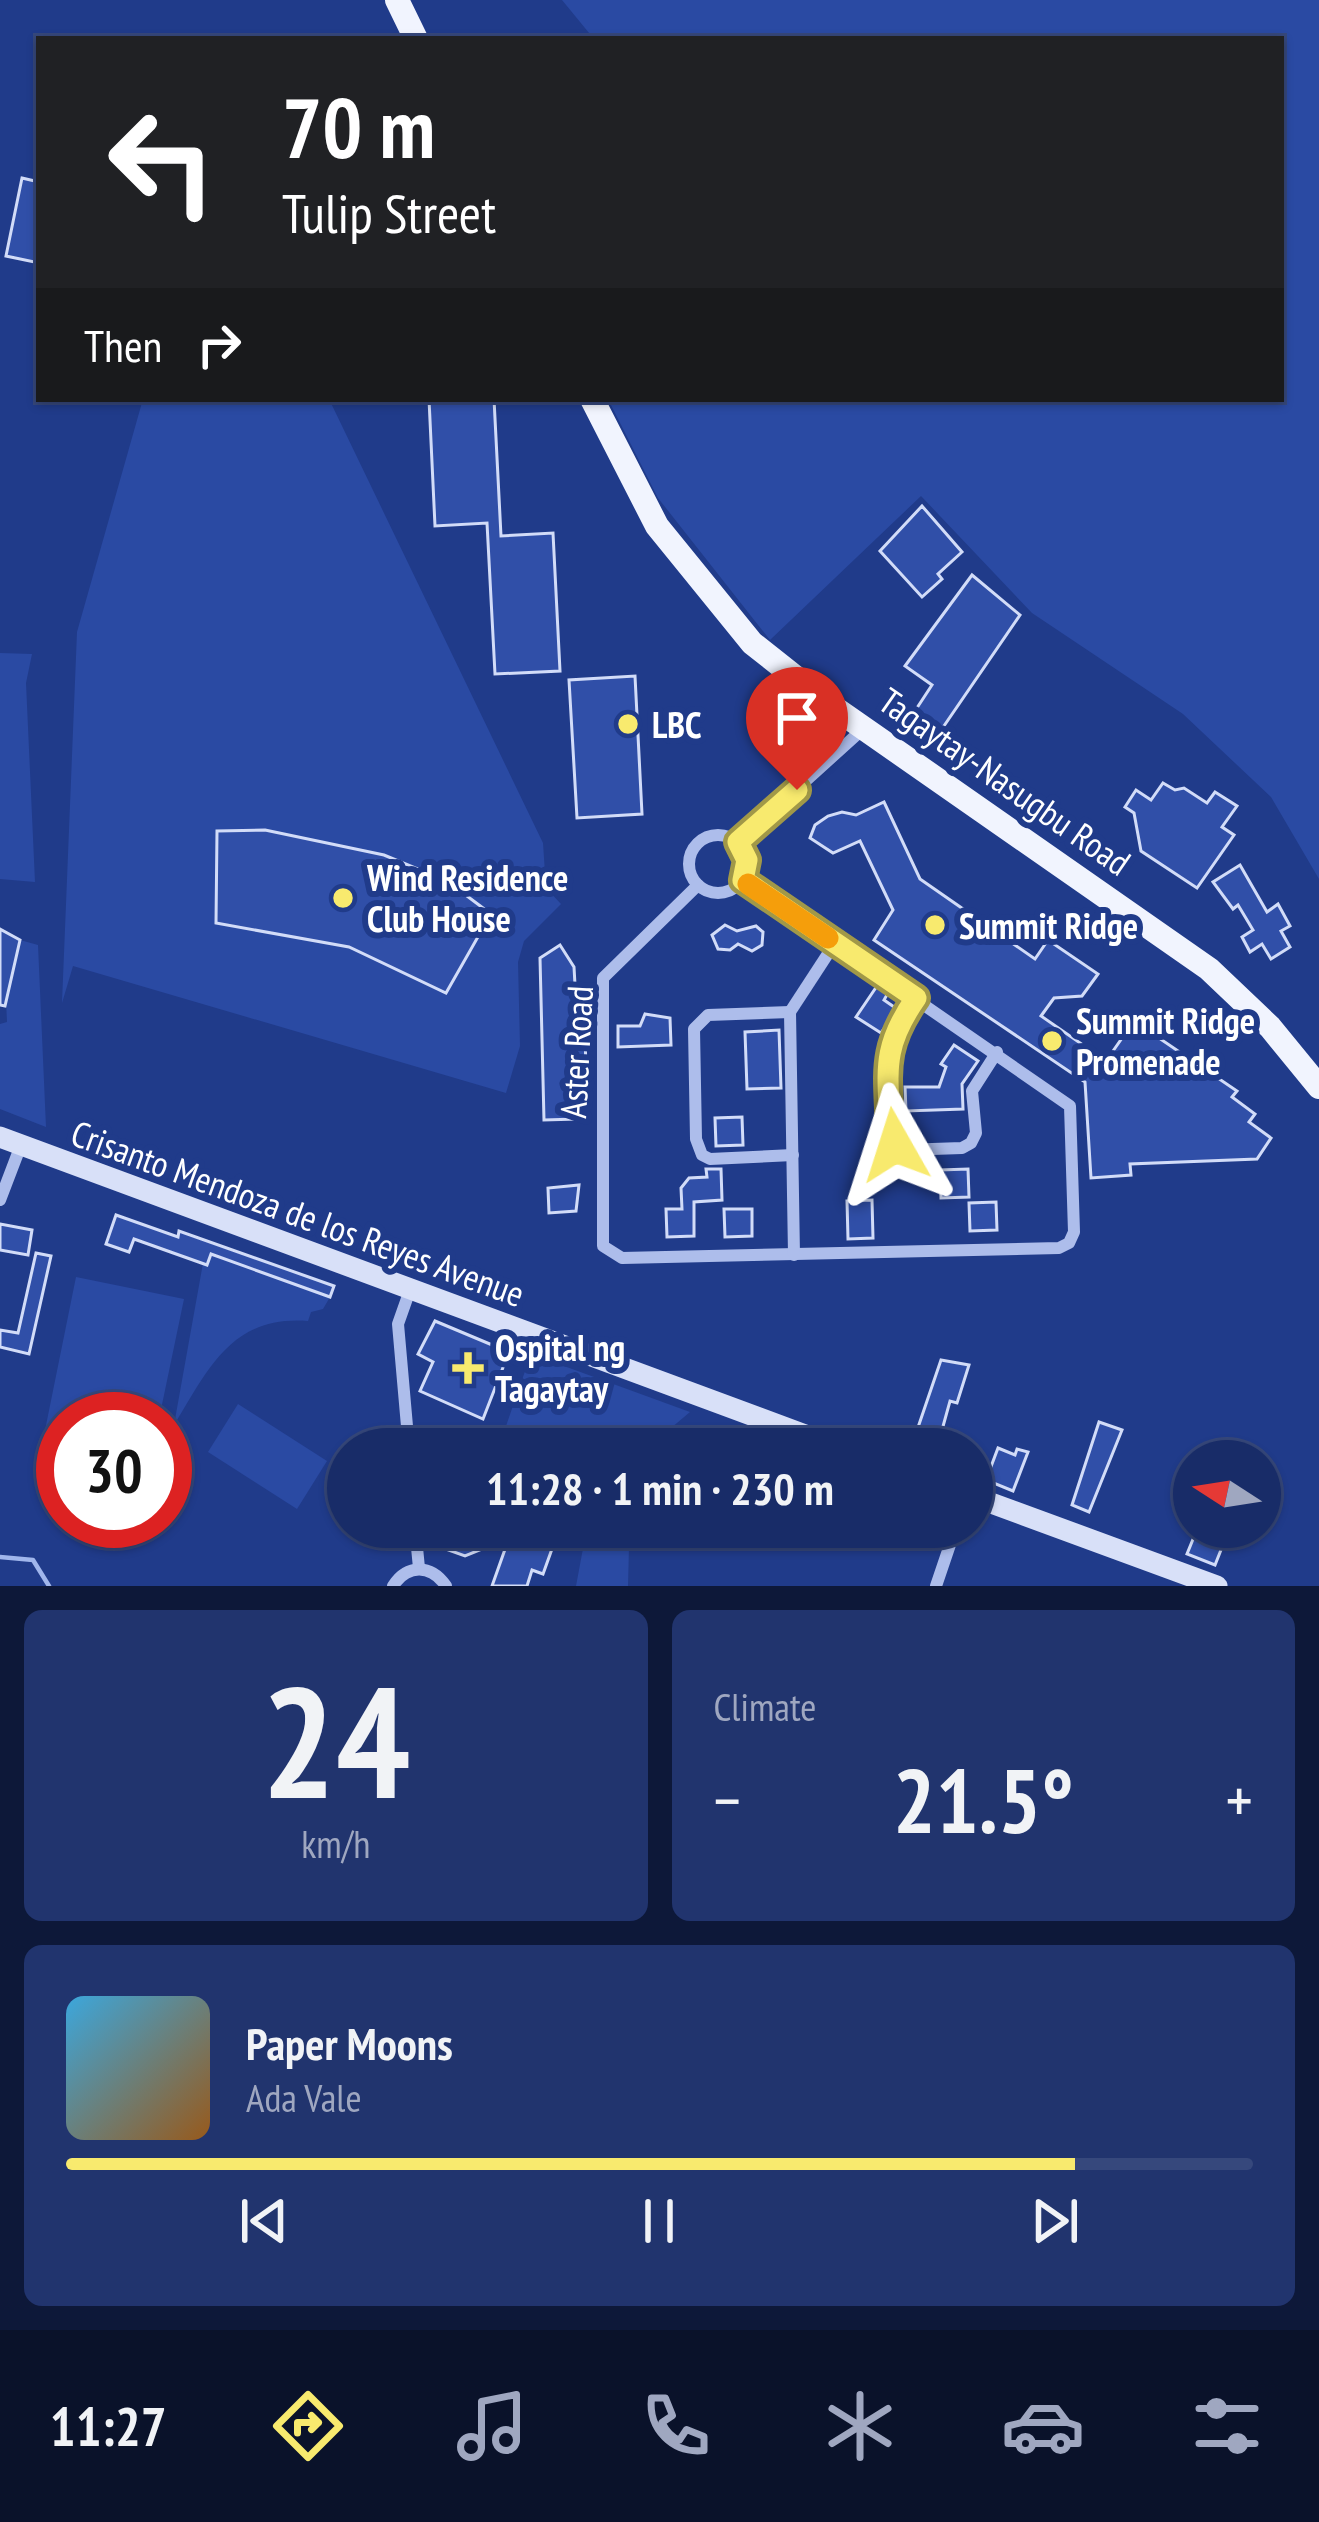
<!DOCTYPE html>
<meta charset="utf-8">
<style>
:root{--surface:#182c68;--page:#21346e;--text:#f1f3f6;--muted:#9fa7c0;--line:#36487c;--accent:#f8ea6e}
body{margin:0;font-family:"PT Sans Narrow",sans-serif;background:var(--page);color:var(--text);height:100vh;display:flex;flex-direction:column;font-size:45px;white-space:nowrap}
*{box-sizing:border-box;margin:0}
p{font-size:39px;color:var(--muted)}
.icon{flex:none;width:66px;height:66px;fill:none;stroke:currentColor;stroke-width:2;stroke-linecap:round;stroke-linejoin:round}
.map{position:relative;height:1586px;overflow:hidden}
.drawer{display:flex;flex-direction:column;gap:24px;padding:24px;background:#0d1839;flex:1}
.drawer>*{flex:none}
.guide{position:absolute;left:36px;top:36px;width:1248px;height:366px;border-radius:0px;box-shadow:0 3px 9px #0004,0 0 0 3px var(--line);background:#202124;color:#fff;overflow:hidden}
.needle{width:78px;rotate:282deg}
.tools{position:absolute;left:1173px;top:1440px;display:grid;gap:24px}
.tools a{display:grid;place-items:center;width:108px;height:108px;border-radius:50%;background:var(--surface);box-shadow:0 3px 9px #0004,0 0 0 3px var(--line);font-size:60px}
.speed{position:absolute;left:36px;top:1392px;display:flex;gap:24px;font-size:60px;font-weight:700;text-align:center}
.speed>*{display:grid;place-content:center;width:156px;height:156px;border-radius:50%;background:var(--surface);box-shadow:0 3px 9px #0004,0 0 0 3px var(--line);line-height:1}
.speed .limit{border:18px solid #d22;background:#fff;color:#111}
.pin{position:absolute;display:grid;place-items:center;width:102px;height:102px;color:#fff;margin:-123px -51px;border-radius:50% 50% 50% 0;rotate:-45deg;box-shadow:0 0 12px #0007}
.pin .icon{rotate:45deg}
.me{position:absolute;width:132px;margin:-66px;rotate:354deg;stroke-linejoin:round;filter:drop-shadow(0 0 9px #0008)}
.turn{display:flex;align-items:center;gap:42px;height:252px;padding:0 48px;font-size:54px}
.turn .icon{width:156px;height:156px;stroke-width:2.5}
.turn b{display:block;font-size:84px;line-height:102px}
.then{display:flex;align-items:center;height:114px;padding:0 48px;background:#0003;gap:24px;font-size:45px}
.big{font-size:90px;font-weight:700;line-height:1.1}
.drawer .widget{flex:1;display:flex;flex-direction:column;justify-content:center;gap:18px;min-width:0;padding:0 42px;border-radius:18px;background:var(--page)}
.drawer .dial{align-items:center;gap:0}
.dial b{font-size:156px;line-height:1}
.song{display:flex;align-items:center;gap:36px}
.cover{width:144px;height:144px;border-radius:18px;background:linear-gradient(135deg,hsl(200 70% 55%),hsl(30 70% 35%))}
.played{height:12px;border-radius:6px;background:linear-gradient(90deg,var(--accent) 85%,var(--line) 85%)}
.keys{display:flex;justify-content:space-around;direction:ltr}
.heat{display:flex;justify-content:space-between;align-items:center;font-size:66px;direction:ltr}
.drawer .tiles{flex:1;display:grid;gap:24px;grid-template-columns:1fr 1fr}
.widget:last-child{grid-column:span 2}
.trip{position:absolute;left:327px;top:1428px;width:666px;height:120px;border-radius:60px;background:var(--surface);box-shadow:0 3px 9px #0004,0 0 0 3px var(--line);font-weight:700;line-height:120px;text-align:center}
.tab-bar{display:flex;height:192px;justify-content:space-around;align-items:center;background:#0a122a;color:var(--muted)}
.tab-bar .icon{width:84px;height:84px}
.tab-bar .on{color:var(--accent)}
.tab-bar b{font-size:54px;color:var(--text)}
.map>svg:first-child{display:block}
</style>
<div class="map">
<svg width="1319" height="1586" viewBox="0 0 1319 1586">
<rect width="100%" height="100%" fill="#203b8a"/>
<g fill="#2a4aa3">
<polygon points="562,0 1319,0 1319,879 1271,797 1183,714 1032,613 921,496 770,640 658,498 608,399 1281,399 1281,39 594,39"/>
<polygon points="143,399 329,399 543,843 546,888 561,904 524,941 518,962 520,1046 506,1093 73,966 62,1003 77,632"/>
<polygon points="0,653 32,654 26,683 35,882 0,879"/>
<polygon points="20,940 38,945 46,1127 0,1109 0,1024 7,1022 6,1000"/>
<path d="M 205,1252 L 330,1297 L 323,1309 L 311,1312 L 308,1321 C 231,1315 208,1370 174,1425 Z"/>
<polygon points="76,1277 184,1299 159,1419 63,1419 63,1454 41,1450"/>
<polygon points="531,1354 690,1412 646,1449 498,1449"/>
<polygon points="238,1404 327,1461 297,1509 208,1452"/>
<polygon points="587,1527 639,1527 629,1547 628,1586 576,1586"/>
</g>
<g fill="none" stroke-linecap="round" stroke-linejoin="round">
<polyline stroke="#a0b6ec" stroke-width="4.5" points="0,1557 33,1560 49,1586"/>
</g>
<g fill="#304fa8" stroke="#d2dcf8" stroke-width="3">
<polygon points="22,178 39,182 39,263 6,256"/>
<polygon points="429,399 494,399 501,536 553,533 560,671 495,674 487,523 435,526"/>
<polygon points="922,506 962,552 938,574 942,579 922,597 880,551"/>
<polygon points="972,575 1020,615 935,739 911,717 932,685 905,666"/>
<polygon points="635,676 642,814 577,818 569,680"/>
<polygon points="1163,783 1175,790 1184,788 1207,803 1215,792 1237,806 1222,827 1234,835 1197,888 1141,851 1134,813 1125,807 1136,790 1151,800"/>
<polygon points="884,802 920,879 1035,959 1048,940 1098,974 1082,996 1054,998 1041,1016 1106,1061 1134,1021 1237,1091 1232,1097 1255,1114 1249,1122 1271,1138 1257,1159 1130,1164 1131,1175 1091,1178 1085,1082 874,940 893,910 860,841 833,853 810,838 815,825 828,816 842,812 856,815"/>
<polygon points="265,830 384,855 447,881 491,914 446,993 349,947 216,923 217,831"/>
<polygon points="1240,865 1267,912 1278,904 1290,926 1281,931 1290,947 1271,959 1262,944 1250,952 1242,937 1253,930 1238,905 1233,909 1213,882"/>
<polygon points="725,925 737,931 756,926 763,932 762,945 752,951 738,944 730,950 718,949 712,935"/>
<polygon points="0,929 20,940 5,1006 0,1005"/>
<polygon points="560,945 574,967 578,1038 585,1038 586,1067 575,1068 577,1119 544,1120 540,958"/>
<polygon points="877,986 888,993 884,1000 897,1009 881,1033 856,1017"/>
<polygon points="645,1014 670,1018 671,1045 618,1047 618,1026 640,1026"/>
<polygon points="779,1030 781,1088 747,1089 745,1032"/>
<polygon points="954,1045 978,1061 962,1084 963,1109 906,1111 905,1087 939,1087 946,1067 941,1064"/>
<polygon points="742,1117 743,1145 716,1146 715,1118"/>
<polygon points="706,1169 721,1169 722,1200 694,1202 694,1236 667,1237 666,1209 682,1209 681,1188 689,1178 707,1177"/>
<polygon points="968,1169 969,1197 941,1198 940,1170"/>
<polygon points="579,1185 576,1211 549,1213 548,1188"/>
<polygon points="872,1200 873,1238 848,1239 847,1201"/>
<polygon points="996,1202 997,1230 970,1231 969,1203"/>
<polygon points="724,1209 752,1209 752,1236 725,1237"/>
<polygon points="116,1215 178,1237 179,1231 334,1286 330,1297 211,1254 207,1265 134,1239 129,1252 106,1244"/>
<polygon points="0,1224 32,1230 28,1255 0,1250"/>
<polygon points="36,1253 51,1256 29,1354 0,1347 0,1330 18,1333"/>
<polygon points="435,1321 509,1352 483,1419 420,1391 433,1362 418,1354"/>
<polygon points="941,1360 969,1365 957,1403 950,1401 942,1430 953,1433 948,1449 934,1449 913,1442"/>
<polygon points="1099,1422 1122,1430 1089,1512 1072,1505"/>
<polygon points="998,1448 1015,1455 1017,1449 1028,1452 1013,1491 986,1480"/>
<polygon points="426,1527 533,1527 557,1535 543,1574 532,1570 527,1586 492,1586 509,1538 465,1556 440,1547"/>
<polygon points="1198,1527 1230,1527 1215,1565 1187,1554"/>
</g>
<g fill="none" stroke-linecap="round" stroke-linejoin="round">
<g stroke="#adbdeb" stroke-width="12">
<circle cx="718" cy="864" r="29"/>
<polyline points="738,842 864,728"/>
<polyline points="698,885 603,978 603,1246 622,1258 1059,1248 1069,1243 1074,1232 1070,1106 743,880"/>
<polyline points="916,997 890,1040 890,1136 903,1150 962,1148 971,1143 976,1133 972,1091 997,1052"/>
<polyline points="790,1012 708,1015 694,1029 696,1139 702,1155 710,1159 793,1155"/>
<polyline points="790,1012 794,1255"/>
<polyline points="790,1012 835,943"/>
<polyline points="0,1200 21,1145"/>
<polyline points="409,1449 398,1324 410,1290"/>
<polyline points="415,1527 419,1568"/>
<path d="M 393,1586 C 407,1564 431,1564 446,1586"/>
<polyline points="936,1586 956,1527"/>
</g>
<g stroke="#d8e0f8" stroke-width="21">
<polyline points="0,1137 843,1449"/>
<polyline points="972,1496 1217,1586"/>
</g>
<g stroke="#f1f4fe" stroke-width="24">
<polyline points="397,0 416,39"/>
<polyline points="592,399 657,526 752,643 829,704 1209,969 1270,1027 1319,1087"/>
</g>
</g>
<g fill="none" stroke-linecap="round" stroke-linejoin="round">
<defs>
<path id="route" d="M 797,790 L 738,842 L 747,860 L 743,880 L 916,998 C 879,1051 889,1074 890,1136 L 895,1145"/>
</defs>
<use href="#route" stroke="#a19848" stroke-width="30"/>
<use href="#route" stroke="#f8ea6e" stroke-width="21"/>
<polyline stroke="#f59e0b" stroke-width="21" points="748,884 828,938"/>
</g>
<g fill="#f8ea6e" stroke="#203b8a" stroke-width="4.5">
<circle cx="628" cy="724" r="12"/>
<circle cx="343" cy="898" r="12"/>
<circle cx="935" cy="925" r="12"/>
<circle cx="1052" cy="1041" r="12"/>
<path d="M462 1350h12v12h12v12h-12v12h-12v-12h-12v-12h12z"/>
</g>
<g text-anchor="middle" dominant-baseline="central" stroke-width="12" stroke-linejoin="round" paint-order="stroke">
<g font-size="36" font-weight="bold" fill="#fff" stroke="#203b8a" text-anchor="start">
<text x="652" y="724">LBC</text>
<text x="367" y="877">Wind Residence<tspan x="367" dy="41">Club House</tspan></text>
<text x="959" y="925">Summit Ridge</text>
<text x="1076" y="1020">Summit Ridge<tspan x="1076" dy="41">Promenade</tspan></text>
<text x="495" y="1347">Ospital ng<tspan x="495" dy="41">Tagaytay</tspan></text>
</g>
<g font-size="36" fill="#fff" stroke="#203b8a">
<text transform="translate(1005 781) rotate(35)">Tagaytay-Nasugbu Road</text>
<text transform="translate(576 1052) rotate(-87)">Aster Road</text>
<text transform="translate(298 1213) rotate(20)">Crisanto Mendoza de los Reyes Avenue</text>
</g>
</g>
</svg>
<div class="tools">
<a><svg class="needle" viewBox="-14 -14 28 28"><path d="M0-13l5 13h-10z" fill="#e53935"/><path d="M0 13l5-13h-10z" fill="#9fa7c0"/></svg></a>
</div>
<div class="speed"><div class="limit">30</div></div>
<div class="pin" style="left:797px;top:790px;background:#d93025"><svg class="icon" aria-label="arrive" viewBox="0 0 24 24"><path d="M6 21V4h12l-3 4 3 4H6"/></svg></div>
<svg class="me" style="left:895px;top:1145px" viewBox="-20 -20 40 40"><path d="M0-17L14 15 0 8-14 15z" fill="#f8ea6e" stroke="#fff" stroke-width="4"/></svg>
<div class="trip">11:28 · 1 min · 230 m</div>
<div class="guide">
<div class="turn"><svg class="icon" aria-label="left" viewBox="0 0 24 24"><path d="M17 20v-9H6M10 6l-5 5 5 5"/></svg><div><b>70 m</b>Tulip Street</div></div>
<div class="then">Then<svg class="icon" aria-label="right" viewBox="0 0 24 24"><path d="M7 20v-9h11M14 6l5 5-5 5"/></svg></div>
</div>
</div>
<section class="drawer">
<div class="tiles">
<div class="widget dial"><b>24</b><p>km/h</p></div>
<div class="widget"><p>Climate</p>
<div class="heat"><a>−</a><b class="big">21.5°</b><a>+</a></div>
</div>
<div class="widget">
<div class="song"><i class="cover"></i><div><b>Paper Moons</b><p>Ada Vale</p></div></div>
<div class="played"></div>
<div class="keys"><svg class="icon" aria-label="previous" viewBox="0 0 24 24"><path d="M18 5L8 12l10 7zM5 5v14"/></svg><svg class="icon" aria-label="pause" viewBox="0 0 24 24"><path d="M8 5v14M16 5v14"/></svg><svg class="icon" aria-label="next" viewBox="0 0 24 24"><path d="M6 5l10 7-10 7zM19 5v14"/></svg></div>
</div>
</div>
</section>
<nav class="tab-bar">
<b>11:27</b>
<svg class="icon on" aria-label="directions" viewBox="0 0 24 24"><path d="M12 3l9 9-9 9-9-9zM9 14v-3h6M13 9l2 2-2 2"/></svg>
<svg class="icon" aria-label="music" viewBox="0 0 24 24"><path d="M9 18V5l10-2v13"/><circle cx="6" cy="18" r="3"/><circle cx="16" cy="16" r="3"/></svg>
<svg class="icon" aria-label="phone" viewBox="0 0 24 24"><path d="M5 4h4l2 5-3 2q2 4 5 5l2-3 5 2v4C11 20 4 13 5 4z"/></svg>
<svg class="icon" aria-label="climate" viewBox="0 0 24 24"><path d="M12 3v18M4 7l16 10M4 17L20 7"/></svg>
<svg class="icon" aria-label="car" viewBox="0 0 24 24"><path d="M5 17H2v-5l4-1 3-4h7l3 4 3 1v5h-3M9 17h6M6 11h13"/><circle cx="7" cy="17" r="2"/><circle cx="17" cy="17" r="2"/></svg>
<svg class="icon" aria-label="filters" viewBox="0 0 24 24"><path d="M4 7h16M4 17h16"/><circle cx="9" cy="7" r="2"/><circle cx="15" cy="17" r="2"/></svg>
</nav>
